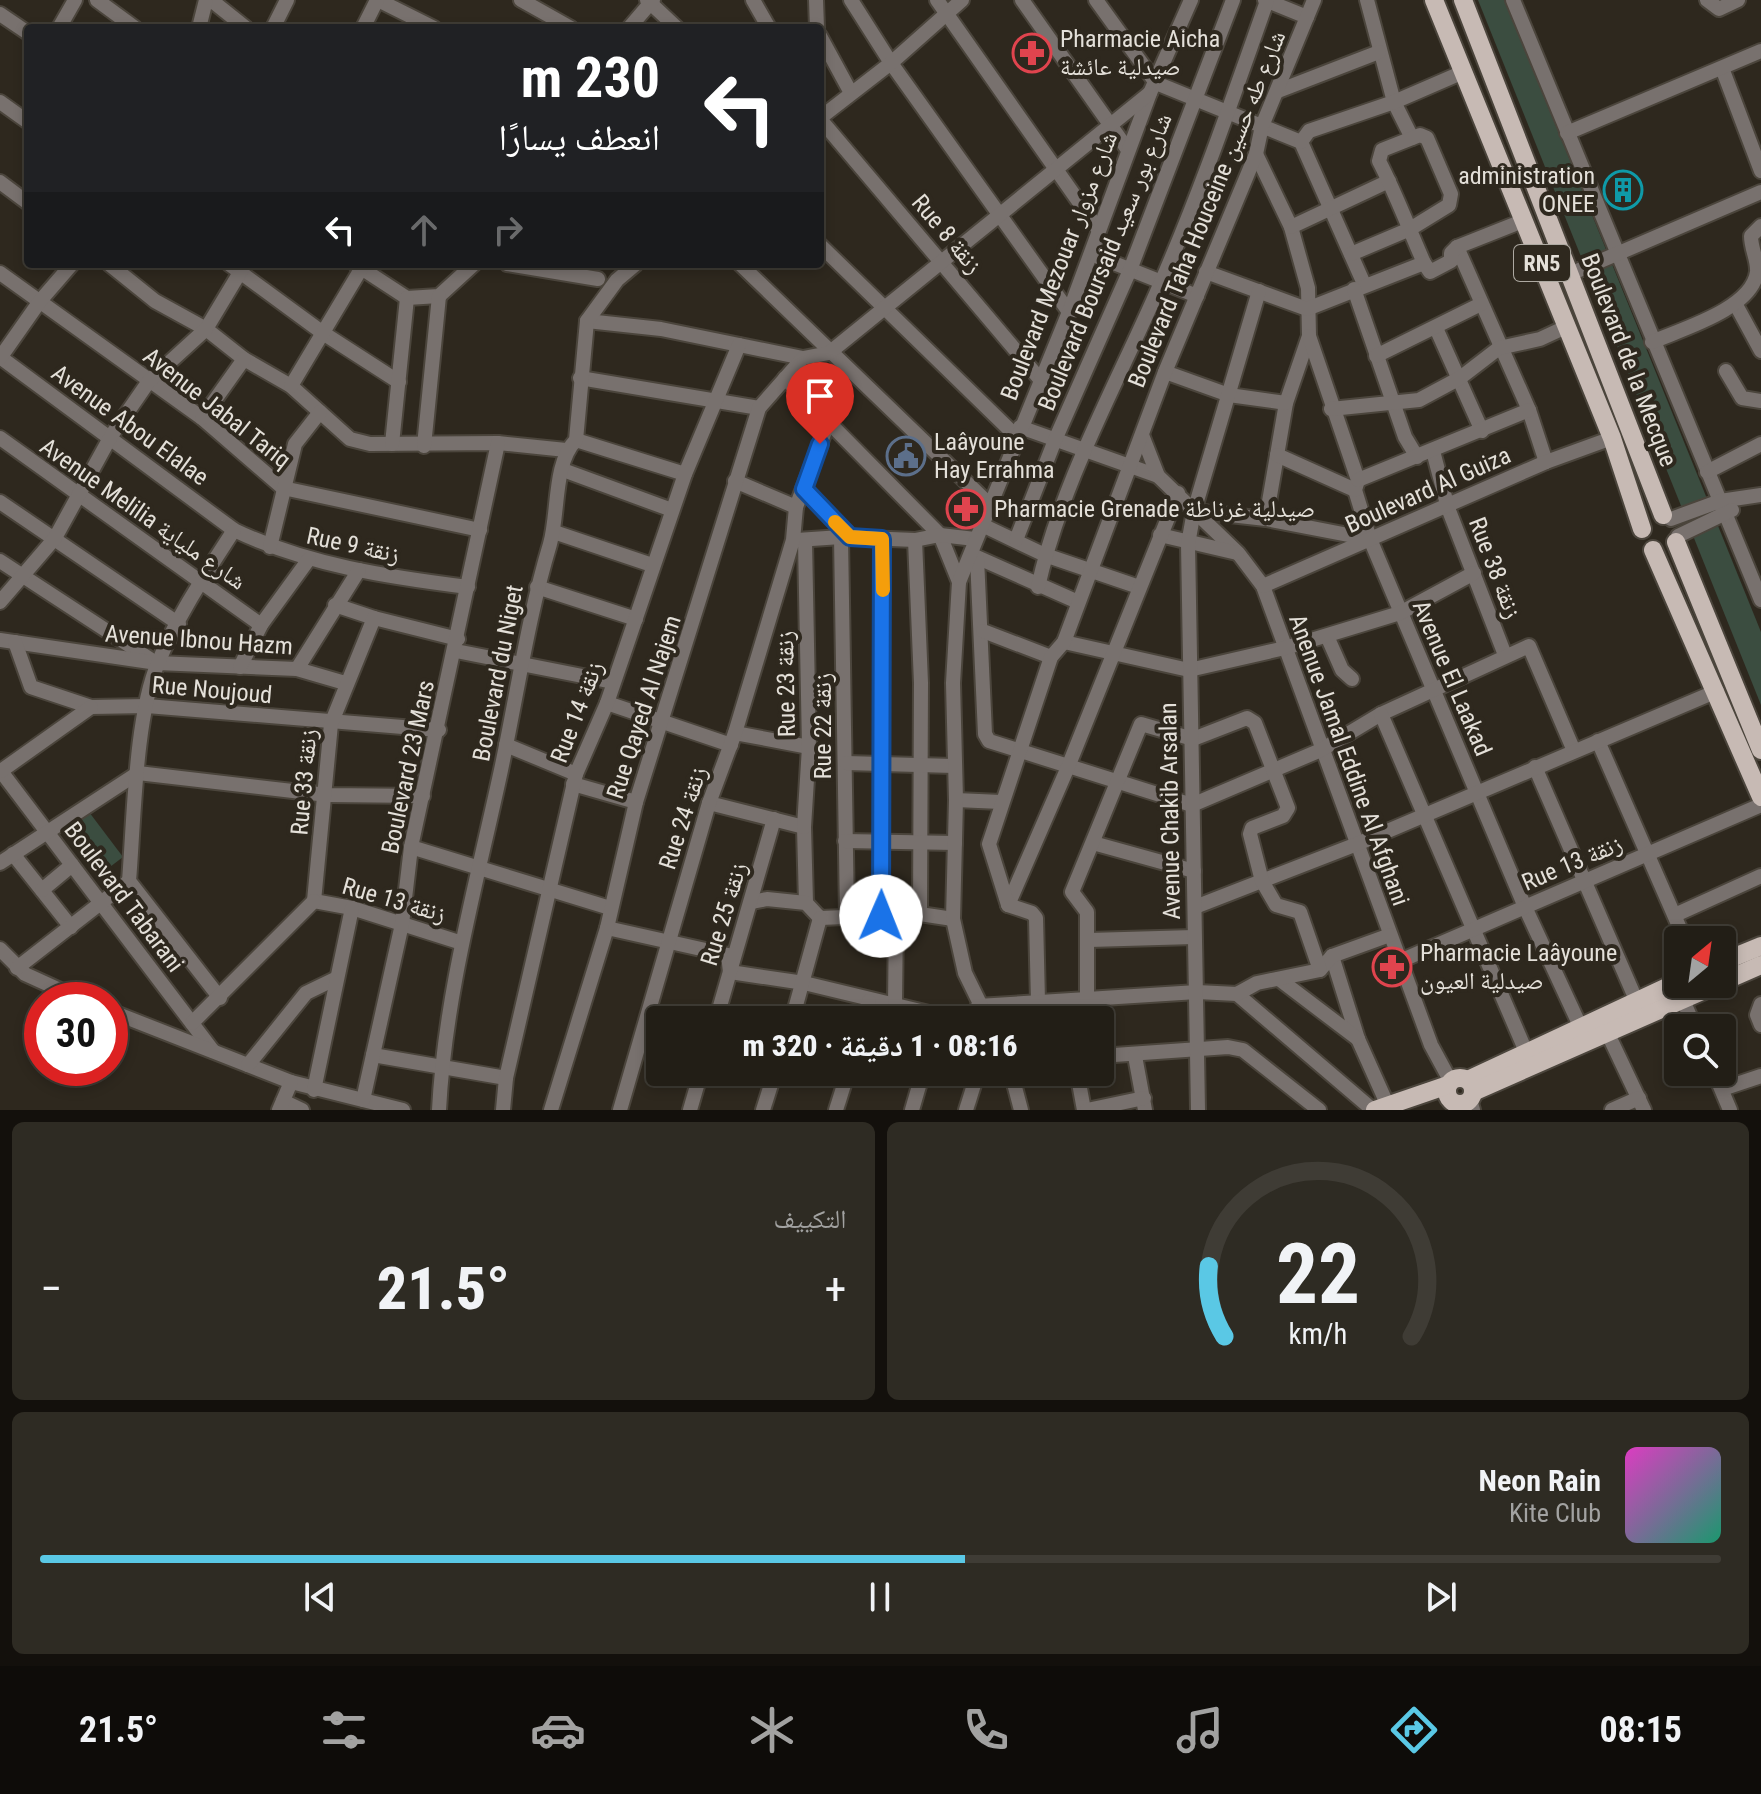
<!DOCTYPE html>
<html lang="ar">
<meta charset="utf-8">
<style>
:root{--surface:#221e16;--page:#2e2b23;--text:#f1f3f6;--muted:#a2a2a1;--line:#3f3c35;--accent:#5ac8e5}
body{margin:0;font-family:"Roboto Condensed","Noto Naskh Arabic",sans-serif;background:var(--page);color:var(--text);direction:rtl;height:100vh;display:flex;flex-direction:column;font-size:30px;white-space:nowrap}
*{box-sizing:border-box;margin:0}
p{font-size:26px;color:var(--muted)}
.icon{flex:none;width:44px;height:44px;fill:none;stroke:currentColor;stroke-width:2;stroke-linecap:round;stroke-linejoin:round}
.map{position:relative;height:1110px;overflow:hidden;direction:ltr}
.sheet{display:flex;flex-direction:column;gap:12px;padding:12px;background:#13100c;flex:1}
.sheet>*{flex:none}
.hud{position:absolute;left:24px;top:24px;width:800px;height:244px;border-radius:8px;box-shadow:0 4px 12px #0003,0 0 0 2px var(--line);direction:rtl;background:#202124;color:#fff;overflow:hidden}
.needle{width:52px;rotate:29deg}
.tools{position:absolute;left:1664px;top:926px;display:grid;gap:16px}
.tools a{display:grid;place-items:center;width:72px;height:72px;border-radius:8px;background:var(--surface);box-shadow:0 4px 12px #0003,0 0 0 2px var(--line);font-size:40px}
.speed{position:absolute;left:24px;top:982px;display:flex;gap:16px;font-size:40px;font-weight:700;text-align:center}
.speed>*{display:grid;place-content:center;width:104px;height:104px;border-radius:50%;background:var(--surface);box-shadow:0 4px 12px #0003,0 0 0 2px var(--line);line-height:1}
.speed .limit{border:12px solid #d22;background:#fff;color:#111}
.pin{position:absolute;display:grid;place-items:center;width:68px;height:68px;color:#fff;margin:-82px -34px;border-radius:50% 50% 50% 0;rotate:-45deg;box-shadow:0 0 8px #0007}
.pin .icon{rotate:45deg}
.me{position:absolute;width:88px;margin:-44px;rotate:1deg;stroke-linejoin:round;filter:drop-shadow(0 0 6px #0008)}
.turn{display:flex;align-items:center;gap:28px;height:168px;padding:0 32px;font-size:36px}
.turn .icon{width:104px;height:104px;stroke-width:2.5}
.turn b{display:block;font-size:56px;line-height:68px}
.lanes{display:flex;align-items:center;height:76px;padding:0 32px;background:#0003;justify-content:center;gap:40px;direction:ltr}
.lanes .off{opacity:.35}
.big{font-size:60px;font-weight:800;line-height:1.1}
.sheet .widget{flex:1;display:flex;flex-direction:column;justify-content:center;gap:12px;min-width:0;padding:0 28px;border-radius:12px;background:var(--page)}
.sheet .dial{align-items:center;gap:0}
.dial svg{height:208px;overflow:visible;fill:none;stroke:var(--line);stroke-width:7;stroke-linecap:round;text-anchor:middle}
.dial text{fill:var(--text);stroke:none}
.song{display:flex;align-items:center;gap:24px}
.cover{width:96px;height:96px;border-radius:12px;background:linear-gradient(135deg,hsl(310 70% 55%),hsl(160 70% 35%))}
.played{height:8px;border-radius:4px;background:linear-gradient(90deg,var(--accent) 55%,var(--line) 55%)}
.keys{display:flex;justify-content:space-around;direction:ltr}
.heat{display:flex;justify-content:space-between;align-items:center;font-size:44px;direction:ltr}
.sheet .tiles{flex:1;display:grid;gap:12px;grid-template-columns:1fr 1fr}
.widget:last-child{grid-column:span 2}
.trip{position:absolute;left:646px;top:1006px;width:468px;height:80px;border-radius:8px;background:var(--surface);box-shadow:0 4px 12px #0003,0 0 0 2px var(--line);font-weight:800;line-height:80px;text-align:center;direction:rtl}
.tabs{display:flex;height:128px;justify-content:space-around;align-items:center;background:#0e0c09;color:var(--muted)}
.tabs .icon{width:56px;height:56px}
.tabs .current{color:var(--accent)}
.tabs b{font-size:36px;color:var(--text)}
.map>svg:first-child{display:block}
</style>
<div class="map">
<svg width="1761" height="1110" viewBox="0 0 1761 1110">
<rect width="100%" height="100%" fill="#2e281e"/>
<g fill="#3b4d40">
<polygon points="1478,0 1505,0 1761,632 1761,705"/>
<polygon points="86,808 123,857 98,876 61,826"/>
</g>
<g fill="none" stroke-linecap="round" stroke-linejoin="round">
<defs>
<g id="minor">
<polyline points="97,0 135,28"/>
<polyline points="211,0 246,28"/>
<polyline points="378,0 434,28"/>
<polyline points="521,0 571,28"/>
<polyline points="647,0 677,28"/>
<polyline points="753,0 769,28"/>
<polyline points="816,0 817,28"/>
<polyline points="851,0 891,63 1069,312"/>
<polyline points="937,0 1098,229"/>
<polyline points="1022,0 1128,150"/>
<polyline points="1096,0 1156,83 1301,142 1364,284"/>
<polyline points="1265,0 1307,17"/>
<polyline points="1367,0 1394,102 1412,138"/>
<polyline points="1513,0 1761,600"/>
<polyline points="1707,0 1719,9 1738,0"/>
<polyline points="0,14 28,33"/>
<polyline points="59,28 75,0"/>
<polyline points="199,28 206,0"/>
<polyline points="273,28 287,0"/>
<polyline points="363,28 377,0"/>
<polyline points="629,28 653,0"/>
<polyline points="820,36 851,93"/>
<polyline points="1722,68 1761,171"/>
<polyline points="1278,91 1379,52"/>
<polyline points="0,102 28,122"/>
<polyline points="820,118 891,63 962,0"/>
<polyline points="820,119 1039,378"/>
<polyline points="1567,133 1761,51"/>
<polyline points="1301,142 1309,131 1394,102 1461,73"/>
<polyline points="1256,154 1291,227 1308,288 1309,336 1286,403 1266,519"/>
<polyline points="0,182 28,203"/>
<polyline points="1291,227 1389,181"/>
<polyline points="820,245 1016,436"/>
<polyline points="1457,247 1529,410 1546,462"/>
<polyline points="1091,254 1197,296"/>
<path d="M 1351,254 L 1410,229 L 1449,205 L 1451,194 L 1427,138 L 1420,135 L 1382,150 L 1379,161 C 1396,194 1409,229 1424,263"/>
<polyline points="109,264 155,301 206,329 244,359 291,386 350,439 370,444 498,443 566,450"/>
<polyline points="229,264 323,333 399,382"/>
<polyline points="355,264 407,298"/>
<polyline points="507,264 598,279"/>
<polyline points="740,264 988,503"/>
<polyline points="1206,272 1307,309 1424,263 1430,272 1451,261 1451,253 1457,247 1525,220"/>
<polyline points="0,273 202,418 283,488 480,530"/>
<polyline points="1570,274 1761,192"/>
<polyline points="1354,289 1405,437 1417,457"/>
<polyline points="407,298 439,296 474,264"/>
<polyline points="1736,305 1761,351"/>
<polyline points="587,321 661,329 803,358"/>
<polyline points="1436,328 1482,431"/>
<polyline points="1309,336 1358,480 1355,490 1370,539 1525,907 1581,1028"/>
<path d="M 1652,342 C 1682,329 1752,309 1757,272 C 1758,260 1751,249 1751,236 L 1761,226"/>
<polyline points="1376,356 1481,304"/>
<path d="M 0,357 L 234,530 C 307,565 388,577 468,587"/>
<polyline points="0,358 40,301 72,264"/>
<polyline points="1726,371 1742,398 1761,401"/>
<polyline points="1165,372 1229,395 1286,403"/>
<polyline points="580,378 759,408"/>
<polyline points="785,378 940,535 959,582"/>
<polyline points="291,386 364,264"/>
<polyline points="1331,409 1419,400 1460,378 1499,348 1540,339 1568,326"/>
<polyline points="202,418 244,359"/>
<polyline points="1020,427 1158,476 1238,553 1263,586 1431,1045 1451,1082"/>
<polyline points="1142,435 1158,476"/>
<polyline points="0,438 261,625"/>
<polyline points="576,440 685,474"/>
<polyline points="392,444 407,298"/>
<polyline points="424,446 439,296"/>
<polyline points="1433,451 1448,508 1505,655"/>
<polyline points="1277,455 1355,490"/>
<polyline points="563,470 672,510"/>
<polyline points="1707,472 1761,444"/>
<polyline points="1358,480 1529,410"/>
<polyline points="735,481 796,507"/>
<polyline points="804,489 850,537"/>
<polyline points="0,502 179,624"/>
<polyline points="1194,511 1266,519 1369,539"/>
<polyline points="1671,519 1720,501 1761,495"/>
<polyline points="980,524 1045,555 1139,587"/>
<polyline points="554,532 652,565"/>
<polyline points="1160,535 1237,553"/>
<polyline points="1678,536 1732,510"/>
<polyline points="841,537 847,915"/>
<polyline points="797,540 841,537 915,540 940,535 975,539"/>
<polyline points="915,540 921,683 920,914"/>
<polyline points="1016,540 1055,440 1130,270 1233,0"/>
<polyline points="270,547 295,444 320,412"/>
<polyline points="972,555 1078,602"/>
<polyline points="977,558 985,734 989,741 1192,805 1321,750 1381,714 1529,646 1574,751"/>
<polyline points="0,561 150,659"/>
<polyline points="1263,586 1546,462 1612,438"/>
<polyline points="537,587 636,619"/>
<path d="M 1038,587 C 1061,483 1117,384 1159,287 C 1200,194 1233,97 1267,1"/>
<polyline points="0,602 55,538 111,436 149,381 206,329 245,264"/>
<polyline points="335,605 374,618"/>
<polyline points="983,631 1051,657"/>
<polyline points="1327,636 1342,670 1352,679"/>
<polyline points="0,640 157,663 297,669 345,683"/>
<polyline points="15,642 31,687 91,707 147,706 439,730"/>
<polyline points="1064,642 1189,670 1285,648 1400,613 1474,573"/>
<polyline points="456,651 613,682"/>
<polyline points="240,667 261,625 309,559"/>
<polyline points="297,669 359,570"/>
<polyline points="607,703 731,745"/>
<polyline points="1381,714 1527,1054"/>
<polyline points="735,733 809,747"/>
<polyline points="1598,741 1685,940"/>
<polyline points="506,745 576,774"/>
<polyline points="846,763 954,766"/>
<polyline points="1535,767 1637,1002"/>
<polyline points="0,770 213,1051"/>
<polyline points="1,771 91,707"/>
<polyline points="573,784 636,802"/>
<polyline points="956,800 1001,802"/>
<polyline points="709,803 804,827 806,903"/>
<polyline points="804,827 809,747 805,541"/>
<polyline points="845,841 955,843"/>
<polyline points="1093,843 1194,871"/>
<polyline points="411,847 610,908"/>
<polyline points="13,854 71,927"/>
<polyline points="0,863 138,773 327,795 423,796"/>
<polyline points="42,890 72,865"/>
<polyline points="314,901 331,724 374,618 458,639"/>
<polyline points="314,901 352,908 462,943"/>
<polyline points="752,902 767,899 806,903 820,918 920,914 953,919"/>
<polyline points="1008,905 1068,767 1178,493"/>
<polyline points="1195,907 1357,844 1717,691"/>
<polyline points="1675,915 1761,876"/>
<polyline points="881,916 882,539"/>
<polyline points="607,928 728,955 730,972 804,983 958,1020"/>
<polyline points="1089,940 1194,937"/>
<polyline points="0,949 25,974 82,1000"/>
<polyline points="1332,956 1358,1039 1388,1106"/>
<polyline points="1400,961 1761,805"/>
<polyline points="17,968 129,881"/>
<polyline points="1279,979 1358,1039"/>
<polyline points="1237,994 1373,1110"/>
<path d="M 220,998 L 129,881 C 134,821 135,717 158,663 C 177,616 207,572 234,530"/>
<polyline points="1683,1000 1695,1028"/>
<polyline points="1038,1002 1036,918 1032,913 1008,905 989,844 1051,657 1064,642 1165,372 1256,154 1262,126 1314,0"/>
<polyline points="895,1004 896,915"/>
<polyline points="1761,1004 1757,1015 1761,1025"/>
<polyline points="978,1006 1197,992 1237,994 1257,983 1320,970 1332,956 1390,935"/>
<polyline points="110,1011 291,1082 403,1110"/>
<polyline points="716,1020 774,819"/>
<polyline points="792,1020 820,918"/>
<polyline points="863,1020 869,1001"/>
<polyline points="988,1020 965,973 953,919 956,800 953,683 959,582 1069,312 1150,93 1191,0"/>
<polyline points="1087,1020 1087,912 1072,892 1141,724 1193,739 1247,718 1255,723 1288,808 1283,816 1252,828 1250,834 1262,881 1276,905 1300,912 1320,970"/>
<polyline points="192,1023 314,901"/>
<polyline points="1608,1034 1644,1110"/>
<polyline points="373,1055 506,1078"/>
<polyline points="1100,1056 1228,1047 1243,1050 1319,1110"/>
<polyline points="1135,1056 1145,1110"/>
<polyline points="248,1065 306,993 337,978"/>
<polyline points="1011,1072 1021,1110"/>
<polyline points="1077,1072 1084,1110"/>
<polyline points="1714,1072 1730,1110"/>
<polyline points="1722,1089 1761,1076"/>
<polyline points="314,1090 352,908"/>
<polyline points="363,1100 402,924 411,847 498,443"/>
<polyline points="1470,1100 1473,1110"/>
<polyline points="283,1101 302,1110"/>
<polyline points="279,1110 291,1082"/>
<path d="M 439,1110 C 445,994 477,882 501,770 C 517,695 528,617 550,544 C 559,513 553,463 576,440 L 587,321 L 617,280 L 636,264"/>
<polyline points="503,1110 506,1078 576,774 607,703 685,474 739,345"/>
<polyline points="551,1110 607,928 636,802 759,408 803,358 829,353 1150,93"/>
<polyline points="620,1110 709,803 735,733 793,540 796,507 829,421"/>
<polyline points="690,1110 701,1072"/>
<polyline points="763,1110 775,1072"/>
<polyline points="836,1110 848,1072"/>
<polyline points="912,1110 923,1072"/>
<polyline points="966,1110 978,1072"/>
<polyline points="1087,1110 1144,1098"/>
<polyline points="1198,1110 1188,544 1194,511 1259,291"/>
<polyline points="1612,1110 1639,1098"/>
</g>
<g id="major">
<polyline points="1434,0 1612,438 1642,529"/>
<polyline points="1463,0 1663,515"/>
<polyline points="1676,542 1761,750"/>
<polyline points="1653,550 1761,797"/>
<polyline points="1722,962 1761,946"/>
<polyline points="1722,982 1761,965"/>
<circle cx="1460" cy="1091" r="13"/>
<polyline points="1468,1080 1678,982"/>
<polyline points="1473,1092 1718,984"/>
<polyline points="1375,1110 1448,1085"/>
</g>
</defs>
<use href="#minor" stroke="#4b453c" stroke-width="18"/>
<use href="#major" stroke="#4b453c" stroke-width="22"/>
<use href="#minor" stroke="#78716e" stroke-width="14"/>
<use href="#major" stroke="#c7bab4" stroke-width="18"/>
</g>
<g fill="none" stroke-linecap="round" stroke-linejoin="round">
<defs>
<polyline id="route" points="820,444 804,489 850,537 882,539 881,916"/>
</defs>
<use href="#route" stroke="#114b97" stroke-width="20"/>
<use href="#route" stroke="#1a73e8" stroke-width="14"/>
<polyline stroke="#f59e0b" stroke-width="14" points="835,522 850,537 882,539 883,590"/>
</g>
<defs>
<symbol id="pharmacy-ring" viewBox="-11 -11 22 22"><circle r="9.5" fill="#2e281e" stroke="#e0444e" stroke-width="1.5"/><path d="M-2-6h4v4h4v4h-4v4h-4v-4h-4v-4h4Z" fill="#e0444e"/></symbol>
<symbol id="building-ring" viewBox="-11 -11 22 22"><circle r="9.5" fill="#2e281e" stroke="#0f9aa8" stroke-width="1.5"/><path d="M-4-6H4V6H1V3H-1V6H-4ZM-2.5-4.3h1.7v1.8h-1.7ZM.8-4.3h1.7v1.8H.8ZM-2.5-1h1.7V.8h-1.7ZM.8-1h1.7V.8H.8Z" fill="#0f9aa8"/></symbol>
<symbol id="civic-ring" viewBox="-11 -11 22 22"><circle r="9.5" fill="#2e281e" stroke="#5c6f8a" stroke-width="1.5"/><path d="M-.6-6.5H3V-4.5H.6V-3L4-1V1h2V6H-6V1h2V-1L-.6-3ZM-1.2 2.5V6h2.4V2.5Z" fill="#5c6f8a"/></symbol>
</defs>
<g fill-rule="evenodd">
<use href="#pharmacy-ring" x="1010" y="31" width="44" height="44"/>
<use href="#building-ring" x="1601" y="168" width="44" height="44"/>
<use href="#civic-ring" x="884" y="434" width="44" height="44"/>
<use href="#pharmacy-ring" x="944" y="487" width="44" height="44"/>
<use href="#pharmacy-ring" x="1370" y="945" width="44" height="44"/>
</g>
<g text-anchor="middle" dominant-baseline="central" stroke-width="8" stroke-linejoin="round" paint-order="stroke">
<rect fill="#2e281e" stroke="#ada9a1" stroke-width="2" x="1514" y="245" width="56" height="36" rx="6"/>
<g font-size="22" font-weight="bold" fill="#e4e0d9">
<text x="1542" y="263">RN5</text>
</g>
<g font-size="24" fill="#e4e0d9" stroke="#2e281e" text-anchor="start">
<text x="1060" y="39">Pharmacie Aicha<tspan x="1060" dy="28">صيدلية عائشة</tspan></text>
<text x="1595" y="176" text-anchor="end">administration<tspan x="1595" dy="28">ONEE</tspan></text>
<text x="934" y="442">Laâyoune<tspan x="934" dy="28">Hay Errahma</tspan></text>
<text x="994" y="509">Pharmacie Grenade صيدلية غرناطة</text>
<text x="1420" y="953">Pharmacie Laâyoune<tspan x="1420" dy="28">صيدلية العيون</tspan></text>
</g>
<g font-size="24" fill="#e4e0d9" stroke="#2e281e">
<text transform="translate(1207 209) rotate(-68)">Boulevard Taha Houceine شارع طه حسين</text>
<text transform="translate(947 234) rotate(50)">Rue 8 زنقة</text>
<text transform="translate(1105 262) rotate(-68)">Boulevard Boursaid شارع بور سعيد</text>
<text transform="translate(1059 266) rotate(-69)">Boulevard Mezouar شارع مزوار</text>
<text transform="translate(1629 360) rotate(69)">Boulevard de la Mecque</text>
<text transform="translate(217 408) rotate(38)">Avenue Jabal Tariq</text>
<text transform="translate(130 425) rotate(36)">Avenue Abou Elalae</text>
<text transform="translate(1428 490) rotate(-24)">Boulevard Al Guiza</text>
<text transform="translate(143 514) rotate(35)">Avenue Melilia شارع ملياية</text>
<text transform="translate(353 545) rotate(12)">Rue 9 زنقة</text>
<text transform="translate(1495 568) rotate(69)">Rue 38 زنقة</text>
<text transform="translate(199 640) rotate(4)">Avenue Ibnou Hazm</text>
<text transform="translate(498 673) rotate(-79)">Boulevard du Niget</text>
<text transform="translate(1452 678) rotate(67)">Avenue El Laakad</text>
<text transform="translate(786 684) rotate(-91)">Rue 23 زنقة</text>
<text transform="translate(212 690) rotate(5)">Rue Noujoud</text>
<text transform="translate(644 707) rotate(-72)">Rue Qayed Al Najem</text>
<text transform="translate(577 712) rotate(-69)">Rue 14 زنقة</text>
<text transform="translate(823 726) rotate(-90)">Rue 22 زنقة</text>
<text transform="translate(1349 760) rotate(70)">Anenue Jamal Eddine Al Afghani</text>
<text transform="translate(408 767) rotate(-78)">Boulevard 23 Mars</text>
<text transform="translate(304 782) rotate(-85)">Rue 33 زنقة</text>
<text transform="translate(1170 811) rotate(-91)">Avenue Chakib Arsalan</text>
<text transform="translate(683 818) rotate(-72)">Rue 24 زنقة</text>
<text transform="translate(1572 863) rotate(-23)">Rue 13 زنقة</text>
<text transform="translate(124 897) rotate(53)">Boulevard Tabarani</text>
<text transform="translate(394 900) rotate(16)">Rue 13 زنقة</text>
<text transform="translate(724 914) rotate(-73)">Rue 25 زنقة</text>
</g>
</g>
</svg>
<div class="tools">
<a><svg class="needle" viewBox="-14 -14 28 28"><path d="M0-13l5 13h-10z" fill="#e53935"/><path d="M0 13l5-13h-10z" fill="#a2a2a1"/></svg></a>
<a><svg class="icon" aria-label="search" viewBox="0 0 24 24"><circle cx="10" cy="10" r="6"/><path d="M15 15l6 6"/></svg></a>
</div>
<div class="speed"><div class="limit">30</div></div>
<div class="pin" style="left:820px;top:444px;background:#d93025"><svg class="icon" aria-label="arrive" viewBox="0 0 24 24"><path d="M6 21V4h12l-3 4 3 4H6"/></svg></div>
<svg class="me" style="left:881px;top:916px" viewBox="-20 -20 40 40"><circle r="19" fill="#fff"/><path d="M0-13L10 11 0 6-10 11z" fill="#1a73e8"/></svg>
<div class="trip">08:16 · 1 دقيقة · 320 m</div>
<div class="hud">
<div class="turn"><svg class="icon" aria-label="left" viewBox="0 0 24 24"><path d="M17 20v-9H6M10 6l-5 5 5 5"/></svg><div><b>230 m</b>انعطف يسارًا</div></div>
<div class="lanes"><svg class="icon" aria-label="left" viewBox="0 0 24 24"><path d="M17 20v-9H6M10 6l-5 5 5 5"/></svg><svg class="icon off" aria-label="ahead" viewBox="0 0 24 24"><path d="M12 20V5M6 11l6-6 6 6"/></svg><svg class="icon off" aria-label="right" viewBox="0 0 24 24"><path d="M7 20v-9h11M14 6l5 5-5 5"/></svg></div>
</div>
</div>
<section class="sheet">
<div class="tiles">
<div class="widget dial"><svg viewBox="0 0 100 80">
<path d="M14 69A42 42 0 1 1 86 69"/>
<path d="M14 69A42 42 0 0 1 8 42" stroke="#5ac8e5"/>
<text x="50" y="56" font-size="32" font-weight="700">22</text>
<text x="50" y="72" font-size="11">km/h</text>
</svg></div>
<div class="widget"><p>التكييف</p>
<div class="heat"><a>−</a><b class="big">21.5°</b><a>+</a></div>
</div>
<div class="widget">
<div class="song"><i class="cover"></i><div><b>Neon Rain</b><p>Kite Club</p></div></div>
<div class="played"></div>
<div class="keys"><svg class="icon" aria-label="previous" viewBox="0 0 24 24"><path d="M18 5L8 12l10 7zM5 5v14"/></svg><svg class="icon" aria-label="pause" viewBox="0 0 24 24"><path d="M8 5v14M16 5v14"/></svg><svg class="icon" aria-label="next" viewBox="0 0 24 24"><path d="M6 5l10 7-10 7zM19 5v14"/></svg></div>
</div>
</div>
</section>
<nav class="tabs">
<b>08:15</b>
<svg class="icon current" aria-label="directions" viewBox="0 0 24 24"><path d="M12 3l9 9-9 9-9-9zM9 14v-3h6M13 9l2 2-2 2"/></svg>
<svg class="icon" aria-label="music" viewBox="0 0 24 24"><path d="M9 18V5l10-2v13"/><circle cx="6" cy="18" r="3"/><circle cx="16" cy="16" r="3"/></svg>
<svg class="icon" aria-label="phone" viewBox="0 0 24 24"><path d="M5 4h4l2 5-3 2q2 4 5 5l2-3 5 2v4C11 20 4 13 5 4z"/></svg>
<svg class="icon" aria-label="climate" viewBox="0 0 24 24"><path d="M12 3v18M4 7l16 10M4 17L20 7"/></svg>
<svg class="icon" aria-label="car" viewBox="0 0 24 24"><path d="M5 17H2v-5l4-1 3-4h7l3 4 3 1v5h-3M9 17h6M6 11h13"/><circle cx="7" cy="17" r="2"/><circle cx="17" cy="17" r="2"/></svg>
<svg class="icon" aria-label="filters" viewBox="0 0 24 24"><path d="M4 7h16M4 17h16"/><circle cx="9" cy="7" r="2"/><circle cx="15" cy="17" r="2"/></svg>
<b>21.5°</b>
</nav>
